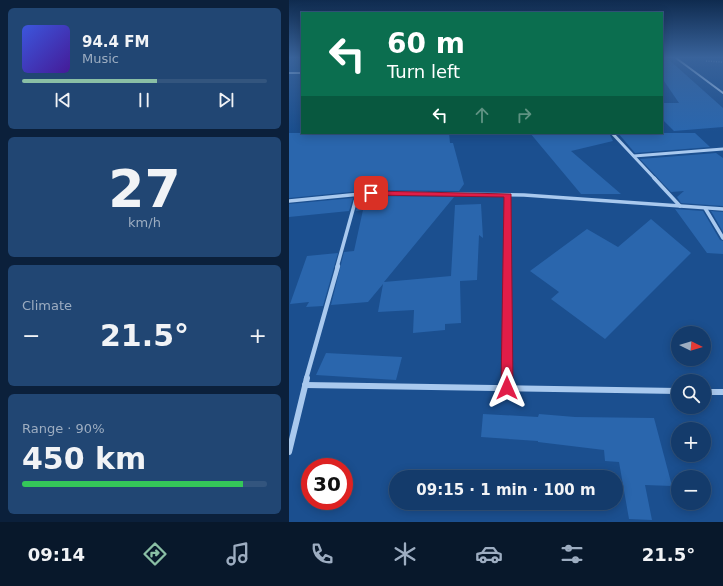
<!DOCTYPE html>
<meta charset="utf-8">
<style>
:root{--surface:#143b6b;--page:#214673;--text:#f1f3f6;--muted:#9dadc1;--line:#33557e;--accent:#8abfa5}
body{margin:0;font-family:"DejaVu Sans",sans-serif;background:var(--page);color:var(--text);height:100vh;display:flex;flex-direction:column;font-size:15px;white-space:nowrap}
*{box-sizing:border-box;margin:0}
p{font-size:13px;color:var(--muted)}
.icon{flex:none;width:22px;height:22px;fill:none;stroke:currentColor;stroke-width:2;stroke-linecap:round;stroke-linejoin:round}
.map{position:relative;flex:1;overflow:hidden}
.panel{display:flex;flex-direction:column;gap:8px;padding:8px;background:#0b203b;width:289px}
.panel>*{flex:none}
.top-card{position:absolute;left:12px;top:12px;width:362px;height:122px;border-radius:0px;box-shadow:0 2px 10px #0003,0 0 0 1px var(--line);background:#0b6e4f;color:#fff;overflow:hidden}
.needle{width:26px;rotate:95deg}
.fabs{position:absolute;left:382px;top:326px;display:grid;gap:8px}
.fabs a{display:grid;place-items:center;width:40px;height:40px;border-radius:50%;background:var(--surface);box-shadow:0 2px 10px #0003,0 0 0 1px var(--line);font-size:20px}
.speed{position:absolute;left:12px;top:458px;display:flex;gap:8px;font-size:20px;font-weight:700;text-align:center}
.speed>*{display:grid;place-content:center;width:52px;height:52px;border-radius:50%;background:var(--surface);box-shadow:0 2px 10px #0003,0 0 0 1px var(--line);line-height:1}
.speed .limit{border:6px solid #d22;background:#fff;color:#111}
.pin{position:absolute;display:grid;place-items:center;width:34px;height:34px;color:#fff;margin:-17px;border-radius:8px;box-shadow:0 2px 6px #0006}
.me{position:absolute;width:44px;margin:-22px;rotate:0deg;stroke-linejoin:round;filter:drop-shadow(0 0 3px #0008)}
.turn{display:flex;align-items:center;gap:14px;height:84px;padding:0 20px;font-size:18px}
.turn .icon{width:52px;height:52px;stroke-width:2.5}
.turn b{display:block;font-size:28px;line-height:34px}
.lanes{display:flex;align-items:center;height:38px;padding:0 20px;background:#0003;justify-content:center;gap:20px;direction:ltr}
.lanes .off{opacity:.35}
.big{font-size:30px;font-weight:600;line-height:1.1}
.panel .card{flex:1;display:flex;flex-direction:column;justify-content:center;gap:6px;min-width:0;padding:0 14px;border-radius:6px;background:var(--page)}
.panel .dial{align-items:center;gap:0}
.dial b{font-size:52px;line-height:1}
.song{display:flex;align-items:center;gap:12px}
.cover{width:48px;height:48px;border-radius:6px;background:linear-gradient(135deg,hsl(230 70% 55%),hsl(260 70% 35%))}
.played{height:4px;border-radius:2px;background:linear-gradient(90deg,var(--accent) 55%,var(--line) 55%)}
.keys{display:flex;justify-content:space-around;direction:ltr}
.heat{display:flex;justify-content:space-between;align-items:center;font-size:22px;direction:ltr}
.charge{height:6px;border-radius:3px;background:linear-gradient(90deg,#34c759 90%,var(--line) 0)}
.trip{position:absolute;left:100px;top:470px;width:234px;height:40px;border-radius:20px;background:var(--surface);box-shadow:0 2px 10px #0003,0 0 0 1px var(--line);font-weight:600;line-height:40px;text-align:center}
.menu{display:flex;height:64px;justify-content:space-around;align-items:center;background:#08182b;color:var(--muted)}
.menu .icon{width:28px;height:28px}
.menu .current{color:var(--accent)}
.menu b{font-size:18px;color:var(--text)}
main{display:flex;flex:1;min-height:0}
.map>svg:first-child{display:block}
</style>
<main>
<section class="panel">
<div class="card">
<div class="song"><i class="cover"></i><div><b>94.4 FM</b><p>Music</p></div></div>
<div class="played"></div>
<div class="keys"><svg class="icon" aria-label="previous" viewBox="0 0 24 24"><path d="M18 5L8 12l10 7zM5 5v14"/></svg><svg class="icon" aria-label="pause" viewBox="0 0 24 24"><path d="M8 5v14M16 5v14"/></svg><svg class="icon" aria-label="next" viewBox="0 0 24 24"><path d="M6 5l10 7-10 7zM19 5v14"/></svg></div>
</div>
<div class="card dial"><b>27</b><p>km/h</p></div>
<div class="card"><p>Climate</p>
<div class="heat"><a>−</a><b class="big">21.5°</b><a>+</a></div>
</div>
<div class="card"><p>Range · 90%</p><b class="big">450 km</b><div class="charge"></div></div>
</section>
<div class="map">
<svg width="434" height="522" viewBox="0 0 434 522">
<rect width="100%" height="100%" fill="#1b4f8f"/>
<g fill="#2a66ad">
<polygon points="373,58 378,58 434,108 434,127 385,131 373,119 373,103 390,103 373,78"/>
<polygon points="0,133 160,133 161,143 164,143 175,184 170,191 82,190 0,198"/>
<polygon points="241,133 320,133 324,141 282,151 332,194 292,194"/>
<polygon points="329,133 406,133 421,147 346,153"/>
<polygon points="427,153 434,158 434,206 392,203 388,197 395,191 382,192 351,159"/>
<polygon points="82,196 165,197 95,282 162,276 166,205 192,204 194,238 190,235 188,280 171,281 172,323 156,324 156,330 124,333 125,310 89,312 94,284 79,302 42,305 55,252 65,251 74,210 67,211 71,197"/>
<polygon points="64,198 60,211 0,217 0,204"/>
<polygon points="386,209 414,211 431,240 434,241 434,254 418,253"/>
<polygon points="422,211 434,212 434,232"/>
<polygon points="362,219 402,253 316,339 262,299 270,292 241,271 298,229 329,247"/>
<polygon points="49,253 34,306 17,307 20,302 1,304 18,256"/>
<polygon points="37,353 113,357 107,380 27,375"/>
<polygon points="194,414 249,417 250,414 286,417 365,418 383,486 356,485 363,520 340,519 330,462 316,461 315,450 249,442 249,441 192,437"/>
</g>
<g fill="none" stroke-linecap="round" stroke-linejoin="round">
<polyline stroke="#a9c9ee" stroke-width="1.5" stroke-dasharray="1 1.5" stroke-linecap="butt" points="417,61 434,62"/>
<g stroke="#a9c9ee" stroke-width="2">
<polyline points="387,58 434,93"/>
<polyline points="0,73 13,73"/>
</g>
<g stroke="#a9c9ee" stroke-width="3">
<polyline points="323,133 366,179"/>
<polyline points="345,156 434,149"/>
</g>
<g stroke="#a9c9ee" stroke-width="3.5">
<polyline points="365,178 391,206"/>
<polyline points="0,201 82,193 235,195 434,209"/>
<polyline points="416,208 434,238"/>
<polyline points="48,267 68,195"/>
<polyline points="219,267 219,195"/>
</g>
<g stroke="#a9c9ee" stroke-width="4.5">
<polyline points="17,379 49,266"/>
<polyline points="218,379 219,266"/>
</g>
<g stroke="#a9c9ee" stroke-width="6">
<polyline points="16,385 389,391"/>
<polyline points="218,388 218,378"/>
<polyline points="415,392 434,392"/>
<polyline points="0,452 18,378"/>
</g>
</g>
<linearGradient id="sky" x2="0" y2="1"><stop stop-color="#0f2b4f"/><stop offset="0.44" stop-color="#39639b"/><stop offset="1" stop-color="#39639b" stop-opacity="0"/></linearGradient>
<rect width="434" height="131" fill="url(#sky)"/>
<polygon fill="#e11d48" stroke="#92132f" points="82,191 222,194 224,388 223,392 218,394 214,392 212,388 215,197 80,195 80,192"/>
</svg>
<div class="fabs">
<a><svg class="needle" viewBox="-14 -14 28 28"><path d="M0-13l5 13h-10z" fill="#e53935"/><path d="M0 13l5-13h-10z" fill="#9dadc1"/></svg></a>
<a><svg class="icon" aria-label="search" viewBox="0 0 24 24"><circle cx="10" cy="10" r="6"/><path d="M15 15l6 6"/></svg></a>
<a>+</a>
<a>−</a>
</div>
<div class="speed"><div class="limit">30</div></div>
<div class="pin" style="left:82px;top:193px;background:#d93025"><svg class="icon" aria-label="arrive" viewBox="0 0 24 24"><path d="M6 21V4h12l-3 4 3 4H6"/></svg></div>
<svg class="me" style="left:218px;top:388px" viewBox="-20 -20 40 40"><path d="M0-17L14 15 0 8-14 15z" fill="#e11d48" stroke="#fff" stroke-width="4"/></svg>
<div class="trip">09:15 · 1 min · 100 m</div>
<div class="top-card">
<div class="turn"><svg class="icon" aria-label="left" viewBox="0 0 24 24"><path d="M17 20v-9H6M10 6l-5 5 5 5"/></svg><div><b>60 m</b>Turn left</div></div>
<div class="lanes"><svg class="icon" aria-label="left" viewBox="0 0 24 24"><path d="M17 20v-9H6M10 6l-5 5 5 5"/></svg><svg class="icon off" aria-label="ahead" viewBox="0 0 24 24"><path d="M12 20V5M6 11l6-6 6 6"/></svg><svg class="icon off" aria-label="right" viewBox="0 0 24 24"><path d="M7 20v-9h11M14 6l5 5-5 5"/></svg></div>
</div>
</div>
</main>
<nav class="menu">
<b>09:14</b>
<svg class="icon current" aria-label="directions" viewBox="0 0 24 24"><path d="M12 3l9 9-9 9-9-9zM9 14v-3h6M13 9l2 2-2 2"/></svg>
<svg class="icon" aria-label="music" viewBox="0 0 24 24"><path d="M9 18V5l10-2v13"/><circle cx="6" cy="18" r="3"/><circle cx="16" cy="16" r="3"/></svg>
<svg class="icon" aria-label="phone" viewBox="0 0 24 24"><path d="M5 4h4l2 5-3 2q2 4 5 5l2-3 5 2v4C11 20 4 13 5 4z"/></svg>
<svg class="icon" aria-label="climate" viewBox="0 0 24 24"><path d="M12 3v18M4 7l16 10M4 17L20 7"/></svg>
<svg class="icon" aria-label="car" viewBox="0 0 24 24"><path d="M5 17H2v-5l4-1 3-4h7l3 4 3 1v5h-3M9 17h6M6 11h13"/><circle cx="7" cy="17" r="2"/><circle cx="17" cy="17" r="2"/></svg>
<svg class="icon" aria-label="filters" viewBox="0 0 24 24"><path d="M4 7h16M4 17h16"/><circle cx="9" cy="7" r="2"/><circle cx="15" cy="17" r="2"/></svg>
<b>21.5°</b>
</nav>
